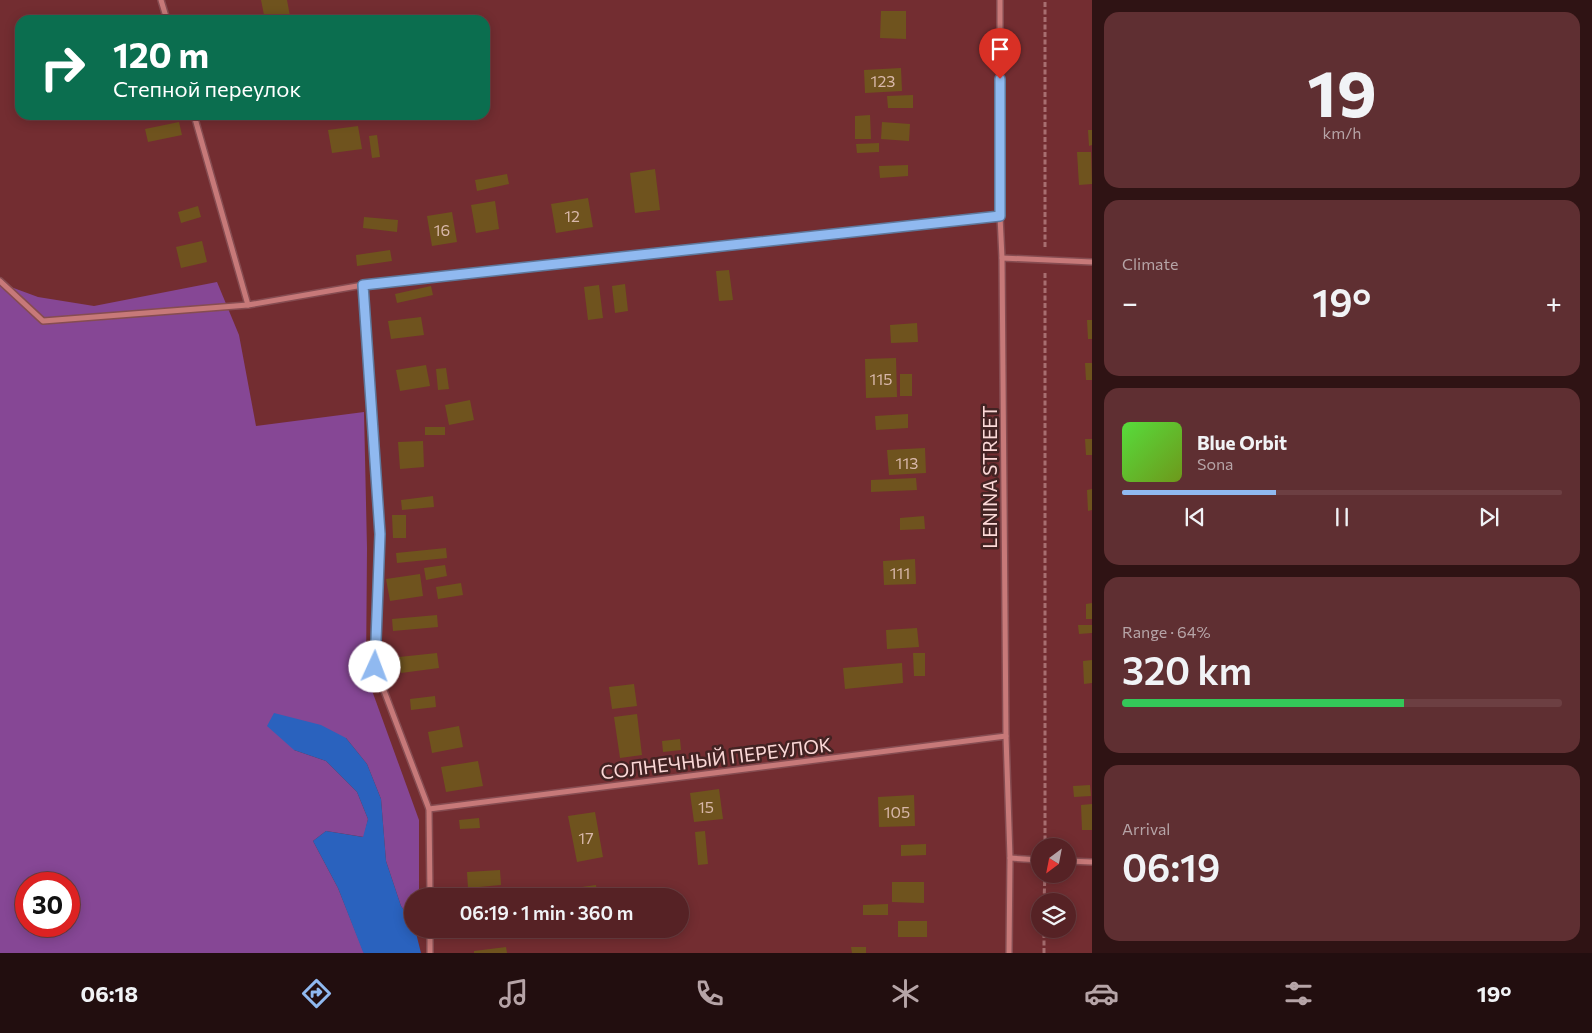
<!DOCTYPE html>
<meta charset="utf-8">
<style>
:root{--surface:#562225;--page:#5f2f32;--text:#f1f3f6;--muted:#b6a4a7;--line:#6c3f42;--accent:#90b9f0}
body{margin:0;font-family:Commissioner,sans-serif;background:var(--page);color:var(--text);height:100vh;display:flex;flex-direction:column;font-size:19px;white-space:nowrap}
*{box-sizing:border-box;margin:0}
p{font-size:16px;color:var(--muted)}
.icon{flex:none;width:28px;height:28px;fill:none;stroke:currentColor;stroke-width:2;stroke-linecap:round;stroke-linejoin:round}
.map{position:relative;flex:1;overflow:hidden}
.details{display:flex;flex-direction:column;gap:12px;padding:12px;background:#2f1314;width:500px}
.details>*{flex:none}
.hud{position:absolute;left:15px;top:15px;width:475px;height:105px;border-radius:15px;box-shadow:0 2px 12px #0003,0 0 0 1px var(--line);background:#0b6e4f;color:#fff;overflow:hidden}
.needle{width:32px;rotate:212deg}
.fabs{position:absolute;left:1031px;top:838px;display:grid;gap:10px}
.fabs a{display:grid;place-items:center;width:45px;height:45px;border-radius:50%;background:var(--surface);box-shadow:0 2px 12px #0003,0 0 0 1px var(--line);font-size:25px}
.speed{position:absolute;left:15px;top:872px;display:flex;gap:10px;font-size:25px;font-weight:700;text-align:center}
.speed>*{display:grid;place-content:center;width:65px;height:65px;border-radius:50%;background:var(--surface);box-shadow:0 2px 12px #0003,0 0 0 1px var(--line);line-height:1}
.speed .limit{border:8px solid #d22;background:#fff;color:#111}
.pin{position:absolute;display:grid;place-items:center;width:42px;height:42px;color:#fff;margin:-51px -21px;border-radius:50% 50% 50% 0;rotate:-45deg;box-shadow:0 0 5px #0007}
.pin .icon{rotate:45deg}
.me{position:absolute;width:55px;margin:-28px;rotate:2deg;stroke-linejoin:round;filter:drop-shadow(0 0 4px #0008)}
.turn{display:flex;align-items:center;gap:18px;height:105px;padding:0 15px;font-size:22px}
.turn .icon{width:65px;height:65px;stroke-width:2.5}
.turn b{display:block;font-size:35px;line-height:42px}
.big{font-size:38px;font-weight:600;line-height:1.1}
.details .tile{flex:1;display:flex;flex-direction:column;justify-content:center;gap:8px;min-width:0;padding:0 18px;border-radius:15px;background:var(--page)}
.details .dial{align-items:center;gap:0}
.dial b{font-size:65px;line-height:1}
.song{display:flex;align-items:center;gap:15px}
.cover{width:60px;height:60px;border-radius:8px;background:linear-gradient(135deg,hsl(110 70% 55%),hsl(80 70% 35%))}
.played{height:5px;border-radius:2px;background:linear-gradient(90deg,var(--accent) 35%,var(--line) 35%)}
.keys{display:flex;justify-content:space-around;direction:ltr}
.heat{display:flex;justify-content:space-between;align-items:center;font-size:28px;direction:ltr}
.charge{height:8px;border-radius:4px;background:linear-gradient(90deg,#34c759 64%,var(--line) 0)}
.trip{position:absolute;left:404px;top:888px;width:285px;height:50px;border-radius:25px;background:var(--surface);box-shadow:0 2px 12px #0003,0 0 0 1px var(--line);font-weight:600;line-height:50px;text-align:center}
.tab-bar{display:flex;height:80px;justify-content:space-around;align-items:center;background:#220e0f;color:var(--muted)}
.tab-bar .icon{width:35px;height:35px}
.tab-bar .active{color:var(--accent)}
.tab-bar b{font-size:22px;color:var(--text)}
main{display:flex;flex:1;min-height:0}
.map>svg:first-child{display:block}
</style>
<main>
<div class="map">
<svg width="1092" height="953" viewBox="0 0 1092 953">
<rect width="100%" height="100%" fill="#732d31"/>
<path fill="#864795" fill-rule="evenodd" d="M 217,282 L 239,335 L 256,426 L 364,412 L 367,548 L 366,674 L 419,820 L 419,896 L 412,896 L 412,922 L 401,906 L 386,861 L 381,799 L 367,764 L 346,738 L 294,750 L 326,761 L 357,792 L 368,819 L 364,837 L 326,831 L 313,841 L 338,888 L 364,953 L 0,953 L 0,283 L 38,297 L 94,306 ZM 26,884 L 69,884 L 69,926 L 26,926 Z"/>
<polygon fill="#2a62be" points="274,713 321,725 346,738 367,764 381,799 386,861 401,906 412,922 412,929 415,929 421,953 364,953 363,952 338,888 313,841 326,831 363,837 368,819 357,792 326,761 294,750 267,726"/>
<g fill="#6f531e">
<polygon points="261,0 287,0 290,16 265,20"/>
<polygon points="881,11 906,11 906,39 880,38"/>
<polygon points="901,68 902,91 865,93 864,70"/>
<polygon points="913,95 913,108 888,108 887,96"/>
<polygon points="870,115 871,139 855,139 855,116"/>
<polygon points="179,122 182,135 148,142 145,129"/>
<polygon points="882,122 910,124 909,141 881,139"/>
<polygon points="358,126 362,149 332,153 328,130"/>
<polygon points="1088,130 1092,130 1092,145 1089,146"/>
<polygon points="377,135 380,157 372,158 369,136"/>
<polygon points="879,143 879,152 857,153 856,144"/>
<polygon points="1077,152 1091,152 1092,184 1079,185"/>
<polygon points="908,165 908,176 880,178 879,166"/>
<polygon points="655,169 660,210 635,213 630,173"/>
<polygon points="507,174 509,184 477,191 475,180"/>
<polygon points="588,198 593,227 556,233 551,204"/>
<polygon points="495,201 499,229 476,233 471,205"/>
<polygon points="198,206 201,217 181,223 178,212"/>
<polygon points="452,212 457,242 432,246 427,216"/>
<polygon points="364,217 398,220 397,232 363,228"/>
<polygon points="202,241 207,262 181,268 176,247"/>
<polygon points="390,250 392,261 357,266 356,255"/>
<polygon points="729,270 733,300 719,301 716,271"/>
<polygon points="625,284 628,311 615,313 612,286"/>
<polygon points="599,285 603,318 588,320 584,287"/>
<polygon points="431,286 433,295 397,303 395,294"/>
<polygon points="421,317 424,335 391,339 388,321"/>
<polygon points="1087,320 1092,320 1092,339 1088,339"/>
<polygon points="917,323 918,342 891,343 890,325"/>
<polygon points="896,358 897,397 866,398 865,359"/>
<polygon points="1085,363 1092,363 1092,380 1086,380"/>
<polygon points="426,365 430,386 400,391 396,370"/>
<polygon points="446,368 449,389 438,390 436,369"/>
<rect x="900" y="374" width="12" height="22"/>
<polygon points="470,400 474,420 449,425 445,405"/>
<polygon points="908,414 908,428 876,430 875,416"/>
<rect x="425" y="427" width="20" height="8"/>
<polygon points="1085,439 1092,439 1092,455 1086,455"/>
<polygon points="423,441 424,467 400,469 398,442"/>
<polygon points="925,448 926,473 889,475 887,450"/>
<polygon points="916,478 917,490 871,492 871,480"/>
<polygon points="1092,489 1092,510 1088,511 1087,490"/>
<polygon points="433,496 434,507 402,510 401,500"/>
<polygon points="392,515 406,515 406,538 393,538"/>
<polygon points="924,516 925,529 900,530 900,518"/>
<polygon points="446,548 447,558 397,563 396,553"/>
<polygon points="915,559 916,584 884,585 883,561"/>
<polygon points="445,565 447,576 426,580 424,568"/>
<polygon points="420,574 423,596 390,601 386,579"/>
<polygon points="461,583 463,595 438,599 436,587"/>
<polygon points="1092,603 1092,619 1086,619 1086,604"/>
<polygon points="437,615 438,627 393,631 392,619"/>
<polygon points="1078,625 1092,625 1092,633 1079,634"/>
<polygon points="917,628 919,647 887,649 886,630"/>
<polygon points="437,653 439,668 401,673 399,657"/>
<polygon points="913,653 925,653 925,676 914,676"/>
<polygon points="1092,660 1092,683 1084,684 1083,661"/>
<polygon points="902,663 903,683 845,689 843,668"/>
<polygon points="634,684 637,706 612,709 609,687"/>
<polygon points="435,696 436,707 411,710 410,699"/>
<polygon points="637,714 642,755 620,758 614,717"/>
<polygon points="459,726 463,747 432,753 428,732"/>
<polygon points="680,739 681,750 663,752 662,741"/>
<polygon points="478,761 483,786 446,792 441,767"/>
<polygon points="1090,785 1091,796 1074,797 1073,786"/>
<polygon points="719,789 723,819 694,822 690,793"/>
<polygon points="914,795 915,826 879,827 878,797"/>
<polygon points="1092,804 1092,830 1082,830 1081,805"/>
<polygon points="595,812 603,857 577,862 568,816"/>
<polygon points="479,818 480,828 460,829 459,820"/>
<polygon points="705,831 708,864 698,865 695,832"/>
<polygon points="926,844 926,855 901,856 901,845"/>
<polygon points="500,870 501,885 468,888 467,872"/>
<polygon points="892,882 924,882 924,903 892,902"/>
<polygon points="596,885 597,894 569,896 568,889"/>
<polygon points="888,904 888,915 863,915 863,905"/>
<rect x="898" y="921" width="29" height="16"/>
<polygon points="488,929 506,929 506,931 488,933"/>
<polygon points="506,947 507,953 474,953 474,951"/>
<polygon points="851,947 866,947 866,953 852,953"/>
</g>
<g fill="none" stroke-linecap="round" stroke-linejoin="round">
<defs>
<g id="minor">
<polyline points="161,0 167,20"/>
<polyline points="1000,0 1000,216 1002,258 1006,736 1010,858 1009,953"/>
<polyline points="194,115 248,305"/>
<polyline points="1002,258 1092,262"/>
<polyline points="0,281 43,321 248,305 363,285 1000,216"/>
<polyline points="363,285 380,533 375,667 429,809 430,896"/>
<polyline points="429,809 1006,736"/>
<polyline points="1010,858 1040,860"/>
<polyline points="1068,861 1092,862"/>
<polyline points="430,929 430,953"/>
</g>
</defs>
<use href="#minor" stroke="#864c51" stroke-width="8"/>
<g stroke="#a76e70" stroke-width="3" stroke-dasharray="5 2.5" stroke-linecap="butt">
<polyline points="1045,247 1045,0"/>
<polyline points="1045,273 1045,846"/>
<polyline points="1044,901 1045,874"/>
<polyline points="1044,953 1044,929"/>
</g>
<use href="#minor" stroke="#c77979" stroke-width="5"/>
</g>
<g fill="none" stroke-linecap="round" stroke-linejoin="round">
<defs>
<polyline id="route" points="375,667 380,534 363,285 1000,216 1000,79"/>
</defs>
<use href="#route" stroke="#5e789c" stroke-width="12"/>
<use href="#route" stroke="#90b9f0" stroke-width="9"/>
</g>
<g text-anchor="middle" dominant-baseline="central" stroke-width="5" stroke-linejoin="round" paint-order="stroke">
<g font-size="16" fill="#d8b7a9">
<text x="883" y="80">123</text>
<text x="572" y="215">12</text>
<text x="442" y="229">16</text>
<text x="881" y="378">115</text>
<text x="907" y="462">113</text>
<text x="900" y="572">111</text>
<text x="706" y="806">15</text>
<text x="897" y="811">105</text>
<text x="586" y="837">17</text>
</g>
<g font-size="19" fill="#fbd8d7" stroke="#432323">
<text transform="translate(989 477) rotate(-90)">LENINA STREET</text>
<text transform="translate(716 758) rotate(-7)">СОЛНЕЧНЫЙ ПЕРЕУЛОК</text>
</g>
</g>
</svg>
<div class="fabs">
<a><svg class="needle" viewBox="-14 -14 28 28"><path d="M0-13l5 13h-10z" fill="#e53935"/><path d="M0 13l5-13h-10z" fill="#b6a4a7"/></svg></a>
<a><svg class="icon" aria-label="layers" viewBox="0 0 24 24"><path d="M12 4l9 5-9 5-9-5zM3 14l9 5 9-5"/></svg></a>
</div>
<div class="speed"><div class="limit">30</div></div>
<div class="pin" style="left:1000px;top:79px;background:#d93025"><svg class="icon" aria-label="arrive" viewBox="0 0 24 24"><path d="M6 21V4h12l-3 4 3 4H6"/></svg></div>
<svg class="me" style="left:375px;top:667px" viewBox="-20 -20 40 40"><circle r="19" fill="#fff"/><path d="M0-13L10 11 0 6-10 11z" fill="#90b9f0"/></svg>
<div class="trip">06:19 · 1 min · 360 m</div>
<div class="hud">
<div class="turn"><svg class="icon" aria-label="right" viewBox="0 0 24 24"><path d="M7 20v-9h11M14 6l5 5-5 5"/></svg><div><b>120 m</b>Степной переулок</div></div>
</div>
</div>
<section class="details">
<div class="tile dial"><b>19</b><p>km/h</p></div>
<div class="tile"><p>Climate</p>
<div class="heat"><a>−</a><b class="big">19°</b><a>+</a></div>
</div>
<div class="tile">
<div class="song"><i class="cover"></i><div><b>Blue Orbit</b><p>Sona</p></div></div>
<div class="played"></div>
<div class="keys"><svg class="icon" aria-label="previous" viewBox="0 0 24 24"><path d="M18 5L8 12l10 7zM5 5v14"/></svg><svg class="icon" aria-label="pause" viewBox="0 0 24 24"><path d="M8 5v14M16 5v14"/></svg><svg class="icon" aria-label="next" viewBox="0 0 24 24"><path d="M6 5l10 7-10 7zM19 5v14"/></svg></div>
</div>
<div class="tile"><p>Range · 64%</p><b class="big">320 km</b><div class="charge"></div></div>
<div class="tile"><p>Arrival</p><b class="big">06:19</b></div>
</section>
</main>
<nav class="tab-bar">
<b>06:18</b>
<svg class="icon active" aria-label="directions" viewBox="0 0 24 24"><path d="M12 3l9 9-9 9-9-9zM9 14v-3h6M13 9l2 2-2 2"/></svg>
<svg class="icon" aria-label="music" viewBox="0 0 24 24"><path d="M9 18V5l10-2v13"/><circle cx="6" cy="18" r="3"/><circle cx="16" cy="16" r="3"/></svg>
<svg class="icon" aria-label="phone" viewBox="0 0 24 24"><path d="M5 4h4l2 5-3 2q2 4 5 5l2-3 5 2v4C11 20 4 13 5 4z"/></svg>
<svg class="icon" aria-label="climate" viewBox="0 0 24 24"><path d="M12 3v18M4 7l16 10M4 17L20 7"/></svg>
<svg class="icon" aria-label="car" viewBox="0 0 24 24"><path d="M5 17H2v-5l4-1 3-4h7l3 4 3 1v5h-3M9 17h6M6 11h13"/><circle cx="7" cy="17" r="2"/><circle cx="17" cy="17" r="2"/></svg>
<svg class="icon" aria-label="filters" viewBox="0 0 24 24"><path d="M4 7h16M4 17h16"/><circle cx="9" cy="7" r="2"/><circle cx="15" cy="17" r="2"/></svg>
<b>19°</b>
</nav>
